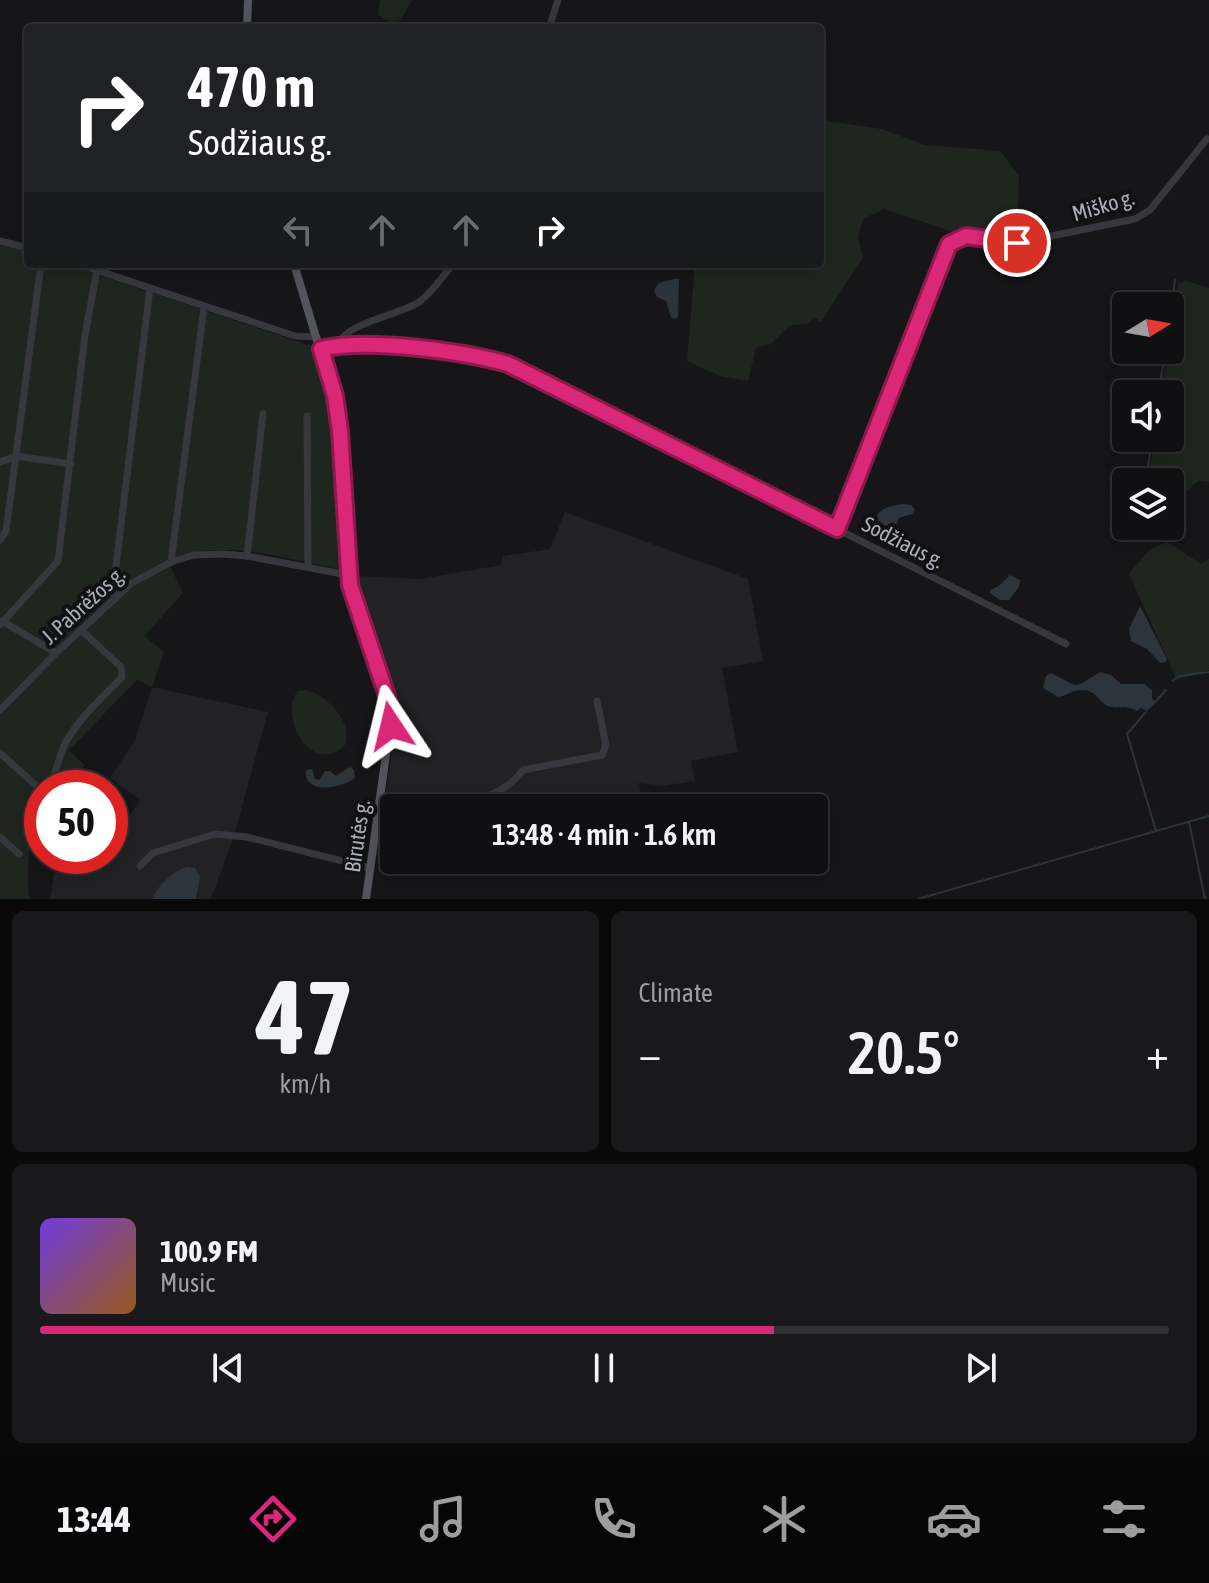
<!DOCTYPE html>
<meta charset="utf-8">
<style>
:root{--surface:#101012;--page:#19191b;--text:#f1f3f6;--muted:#9c9d9f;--line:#303032;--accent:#db2777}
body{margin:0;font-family:"Asap Condensed",sans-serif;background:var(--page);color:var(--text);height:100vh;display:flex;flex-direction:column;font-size:30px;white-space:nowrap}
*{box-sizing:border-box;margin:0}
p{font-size:26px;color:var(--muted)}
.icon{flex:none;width:44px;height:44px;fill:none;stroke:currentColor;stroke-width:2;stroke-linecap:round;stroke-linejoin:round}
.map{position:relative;height:899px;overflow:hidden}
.side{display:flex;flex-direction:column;gap:12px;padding:12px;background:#09090a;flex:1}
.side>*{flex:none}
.top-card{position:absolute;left:24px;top:24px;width:800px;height:244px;border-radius:8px;box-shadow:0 4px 20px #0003,0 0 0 2px var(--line);background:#202124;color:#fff;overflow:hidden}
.needle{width:52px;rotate:79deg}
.tools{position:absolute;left:1112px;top:292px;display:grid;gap:16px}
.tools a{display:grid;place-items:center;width:72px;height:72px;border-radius:8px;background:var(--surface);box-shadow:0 4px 20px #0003,0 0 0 2px var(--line);font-size:40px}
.speed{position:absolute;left:24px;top:770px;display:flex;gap:16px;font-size:40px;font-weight:700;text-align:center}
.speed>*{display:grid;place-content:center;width:104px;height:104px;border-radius:50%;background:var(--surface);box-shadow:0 4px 20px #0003,0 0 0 2px var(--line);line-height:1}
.speed .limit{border:12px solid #d22;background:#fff;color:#111}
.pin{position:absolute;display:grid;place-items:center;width:68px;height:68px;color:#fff;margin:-34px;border:4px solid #fff;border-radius:50%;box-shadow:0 2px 8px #0007}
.me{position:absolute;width:88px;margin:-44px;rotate:350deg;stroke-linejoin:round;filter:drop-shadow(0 0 6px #0008)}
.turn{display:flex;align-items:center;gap:28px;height:168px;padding:0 32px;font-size:36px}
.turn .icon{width:104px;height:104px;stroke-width:2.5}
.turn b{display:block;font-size:56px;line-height:68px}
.lanes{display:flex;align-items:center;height:76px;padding:0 32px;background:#0003;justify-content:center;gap:40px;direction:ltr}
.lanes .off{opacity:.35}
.big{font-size:60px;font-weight:600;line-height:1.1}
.side .widget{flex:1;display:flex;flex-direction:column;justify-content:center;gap:12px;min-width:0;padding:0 28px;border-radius:12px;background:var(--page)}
.side .dial{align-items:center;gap:0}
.dial b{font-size:104px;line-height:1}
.song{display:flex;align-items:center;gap:24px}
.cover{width:96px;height:96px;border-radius:12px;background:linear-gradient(135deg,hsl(260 70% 55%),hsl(30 70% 35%))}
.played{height:8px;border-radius:4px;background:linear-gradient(90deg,var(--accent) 65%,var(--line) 65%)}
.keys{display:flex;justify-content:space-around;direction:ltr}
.heat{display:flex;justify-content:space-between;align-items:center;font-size:44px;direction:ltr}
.side .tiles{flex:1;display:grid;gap:12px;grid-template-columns:1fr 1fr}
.widget:last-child{grid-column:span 2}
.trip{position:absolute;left:380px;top:794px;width:448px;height:80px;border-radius:8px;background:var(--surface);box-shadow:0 4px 20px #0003,0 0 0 2px var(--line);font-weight:600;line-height:80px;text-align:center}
.menu{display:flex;height:128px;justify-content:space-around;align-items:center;background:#060607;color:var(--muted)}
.menu .icon{width:56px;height:56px}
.menu .current{color:var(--accent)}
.menu b{font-size:36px;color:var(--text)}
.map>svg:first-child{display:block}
</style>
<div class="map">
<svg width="1209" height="899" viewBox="0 0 1209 899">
<rect width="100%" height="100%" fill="#161618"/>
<g fill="#222225">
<polygon points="565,512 748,579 763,661 722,668 738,752 691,761 695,781 662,786 639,783 643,808 394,808 394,852 376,855 394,740 395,712 353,576 421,579 501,565 503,556 550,549"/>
<polygon points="152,687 268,712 233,839 211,899 50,899 57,856 110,856 110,812 125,822 140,800 110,778 135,740"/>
</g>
<g fill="#1e261f">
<polygon points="380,0 412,0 400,21 392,23 378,15"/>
<polygon points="820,120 882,129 925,145 1000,151 1019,176 1017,243 966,236 884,209 863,219 858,238 863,257 821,322 814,317 807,324 790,325 771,344 756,348 748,381 720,376 687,361 695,264 820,264"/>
<path d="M 0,244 L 28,251 L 28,264 L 67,264 L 317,348 L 336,426 L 343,570 C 287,559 223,537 167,560 L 183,593 L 144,636 L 164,652 L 152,687 L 137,680 L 69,750 L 85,766 L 63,788 L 42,788 L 42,811 C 27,828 27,876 29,899 L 0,899 Z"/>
<polygon points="1186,281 1209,288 1209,482 1198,481 1175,503 1170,503 1170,482 1148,482 1155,438 1170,438 1170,394 1161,394 1168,350 1170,350 1178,283"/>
<polygon points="1167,542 1201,564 1209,559 1209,670 1177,680 1129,574 1149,550"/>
<path d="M 307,690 C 328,697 353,721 345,745 C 312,779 277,714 298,691 Z"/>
</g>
<g fill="#2c353c">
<polygon points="674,279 679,279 678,317 674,319 671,317 666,301 657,297 654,290 659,283"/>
<path d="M 903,504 L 911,505 L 915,510 L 912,514 L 899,518 L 888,544 L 875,539 C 869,514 882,506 903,504 Z"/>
<polygon points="1010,575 1020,580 1019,587 1009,600 1000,600 990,593 990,590 999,586"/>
<polygon points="1140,606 1167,659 1166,662 1160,663 1147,649 1131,641 1129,629"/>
<path d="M 1100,672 L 1111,675 L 1121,684 L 1144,684 L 1152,690 L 1152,699 L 1156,702 L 1147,711 L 1141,708 L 1137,711 C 1122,704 1124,709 1112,707 C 1099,705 1097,690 1084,690 C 1074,689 1068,695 1058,697 L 1043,688 L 1046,676 L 1051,673 L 1074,685 L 1081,684 Z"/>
<path d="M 350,767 L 354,770 L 355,777 C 349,786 303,798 306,770 L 312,769 L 315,779 L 319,780 L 325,771 L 330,771 L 336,776 Z"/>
<path d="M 187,867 L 195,868 L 200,877 L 196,899 L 152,899 C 158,885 172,872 187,867 Z"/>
</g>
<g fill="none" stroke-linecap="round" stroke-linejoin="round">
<g stroke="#2c353c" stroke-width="2">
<polyline points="1170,317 1175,280"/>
<polyline points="1159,394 1165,350"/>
<polyline points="1146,482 1152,438"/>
<polyline points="1172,681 1179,676 1209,672"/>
<polyline points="1156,701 1166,690"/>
<polyline points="1146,712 1127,734 1156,831"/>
<polyline points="1189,822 1205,899"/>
<polyline points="918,899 1209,816"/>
</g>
<g stroke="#37383d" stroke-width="7">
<polyline points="549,28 558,0"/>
<polyline points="0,241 28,248"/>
<polyline points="78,264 295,336 317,337"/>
<path d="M 338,346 C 343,323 400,315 419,302 C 433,292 442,277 453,264"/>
<path d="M 321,349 C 367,338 461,351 508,364 L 1066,644"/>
<polyline points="307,416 308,567"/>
<polyline points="0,462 16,456 71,464"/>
<polyline points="837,529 949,244 966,236 1017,243 1135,219 1150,210 1207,139"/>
<polyline points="0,540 6,531 41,264"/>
<polyline points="247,556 263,414"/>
<polyline points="171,562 204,307"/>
<polyline points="115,599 113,590 150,288"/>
<polyline points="2,621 56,653"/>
<polyline points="0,625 58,561 85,335 97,270"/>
<polyline points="0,710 56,653 132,583 171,562 194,555 223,554 247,556 348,575"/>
<polyline points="0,753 42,791"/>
<path d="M 48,788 C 57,773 58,756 67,740 C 81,716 103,697 122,677 L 121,667 L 81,630"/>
<path d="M 432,808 C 465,803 502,799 523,770 L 602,755 L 606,745 L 597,701"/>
<polyline points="379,809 405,804 423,808"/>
<polyline points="0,837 19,854"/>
<polyline points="140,866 153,853 215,834 247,837 370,868"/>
</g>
<g stroke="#53555c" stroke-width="8">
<polyline points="247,28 248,0"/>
<polyline points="294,264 338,410 350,585 387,696 391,718 366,899"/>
</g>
</g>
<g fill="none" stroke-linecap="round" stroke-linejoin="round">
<defs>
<path id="route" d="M 391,726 L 387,696 L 350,585 L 340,431 L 335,396 L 321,349 C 367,338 462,351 508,364 L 837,529 L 949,244 L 966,236 L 1017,243"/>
</defs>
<use href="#route" stroke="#8e194d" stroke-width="20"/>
<use href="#route" stroke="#db2777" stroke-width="14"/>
</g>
<g text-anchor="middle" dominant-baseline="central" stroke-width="8" stroke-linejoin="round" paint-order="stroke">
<g font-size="22" fill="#a8adb8" stroke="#111113">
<text transform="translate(1103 205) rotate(-16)">Miško g.</text>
<text transform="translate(903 542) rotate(27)">Sodžiaus g.</text>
<text transform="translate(83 605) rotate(-42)">J. Pabrėžos g.</text>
<text transform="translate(357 836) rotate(-82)">Birutės g.</text>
</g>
</g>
</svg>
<div class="tools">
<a><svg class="needle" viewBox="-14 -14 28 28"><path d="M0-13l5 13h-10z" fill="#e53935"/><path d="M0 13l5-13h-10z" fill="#9c9d9f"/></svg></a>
<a><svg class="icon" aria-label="sound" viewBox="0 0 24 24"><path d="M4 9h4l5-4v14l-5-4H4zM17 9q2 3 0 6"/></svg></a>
<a><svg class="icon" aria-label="layers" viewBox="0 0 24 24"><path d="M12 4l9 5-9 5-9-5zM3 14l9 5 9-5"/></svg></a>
</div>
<div class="speed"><div class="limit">50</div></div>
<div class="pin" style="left:1017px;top:243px;background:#d93025"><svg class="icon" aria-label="arrive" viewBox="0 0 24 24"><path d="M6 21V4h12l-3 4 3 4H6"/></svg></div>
<svg class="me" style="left:391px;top:726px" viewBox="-20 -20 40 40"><path d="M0-17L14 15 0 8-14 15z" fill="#db2777" stroke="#fff" stroke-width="4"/></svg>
<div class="trip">13:48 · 4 min · 1.6 km</div>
<div class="top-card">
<div class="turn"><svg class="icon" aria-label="right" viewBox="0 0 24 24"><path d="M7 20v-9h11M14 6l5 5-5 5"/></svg><div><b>470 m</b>Sodžiaus g.</div></div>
<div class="lanes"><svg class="icon off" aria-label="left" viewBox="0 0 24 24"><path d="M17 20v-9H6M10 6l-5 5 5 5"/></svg><svg class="icon off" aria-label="ahead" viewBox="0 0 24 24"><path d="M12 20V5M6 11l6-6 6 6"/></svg><svg class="icon off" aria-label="ahead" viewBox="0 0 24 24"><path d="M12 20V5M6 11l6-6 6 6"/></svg><svg class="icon" aria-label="right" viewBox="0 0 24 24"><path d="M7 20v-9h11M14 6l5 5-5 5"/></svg></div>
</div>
</div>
<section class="side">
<div class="tiles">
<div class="widget dial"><b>47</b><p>km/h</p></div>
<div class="widget"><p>Climate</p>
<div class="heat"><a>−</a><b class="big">20.5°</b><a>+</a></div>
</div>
<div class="widget">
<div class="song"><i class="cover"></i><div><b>100.9 FM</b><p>Music</p></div></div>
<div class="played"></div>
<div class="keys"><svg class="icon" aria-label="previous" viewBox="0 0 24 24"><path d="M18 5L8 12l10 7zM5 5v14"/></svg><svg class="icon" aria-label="pause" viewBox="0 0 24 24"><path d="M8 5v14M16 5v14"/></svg><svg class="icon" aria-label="next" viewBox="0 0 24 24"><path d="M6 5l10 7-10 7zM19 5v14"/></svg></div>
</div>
</div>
</section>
<nav class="menu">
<b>13:44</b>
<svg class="icon current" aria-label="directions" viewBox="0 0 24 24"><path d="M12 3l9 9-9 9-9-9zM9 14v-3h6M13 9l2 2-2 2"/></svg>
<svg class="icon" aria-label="music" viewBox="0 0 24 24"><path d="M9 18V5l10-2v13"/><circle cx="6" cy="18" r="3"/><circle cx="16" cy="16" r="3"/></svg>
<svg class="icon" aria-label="phone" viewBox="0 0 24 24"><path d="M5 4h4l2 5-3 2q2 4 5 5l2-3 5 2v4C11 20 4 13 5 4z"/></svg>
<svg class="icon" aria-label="climate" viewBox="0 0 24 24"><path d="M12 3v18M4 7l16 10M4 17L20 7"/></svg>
<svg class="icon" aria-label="car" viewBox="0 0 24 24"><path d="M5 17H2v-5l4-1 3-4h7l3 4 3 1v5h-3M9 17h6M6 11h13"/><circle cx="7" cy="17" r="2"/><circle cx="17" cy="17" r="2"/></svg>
<svg class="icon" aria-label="filters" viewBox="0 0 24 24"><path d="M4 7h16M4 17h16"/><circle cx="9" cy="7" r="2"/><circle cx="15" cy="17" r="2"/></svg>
</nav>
